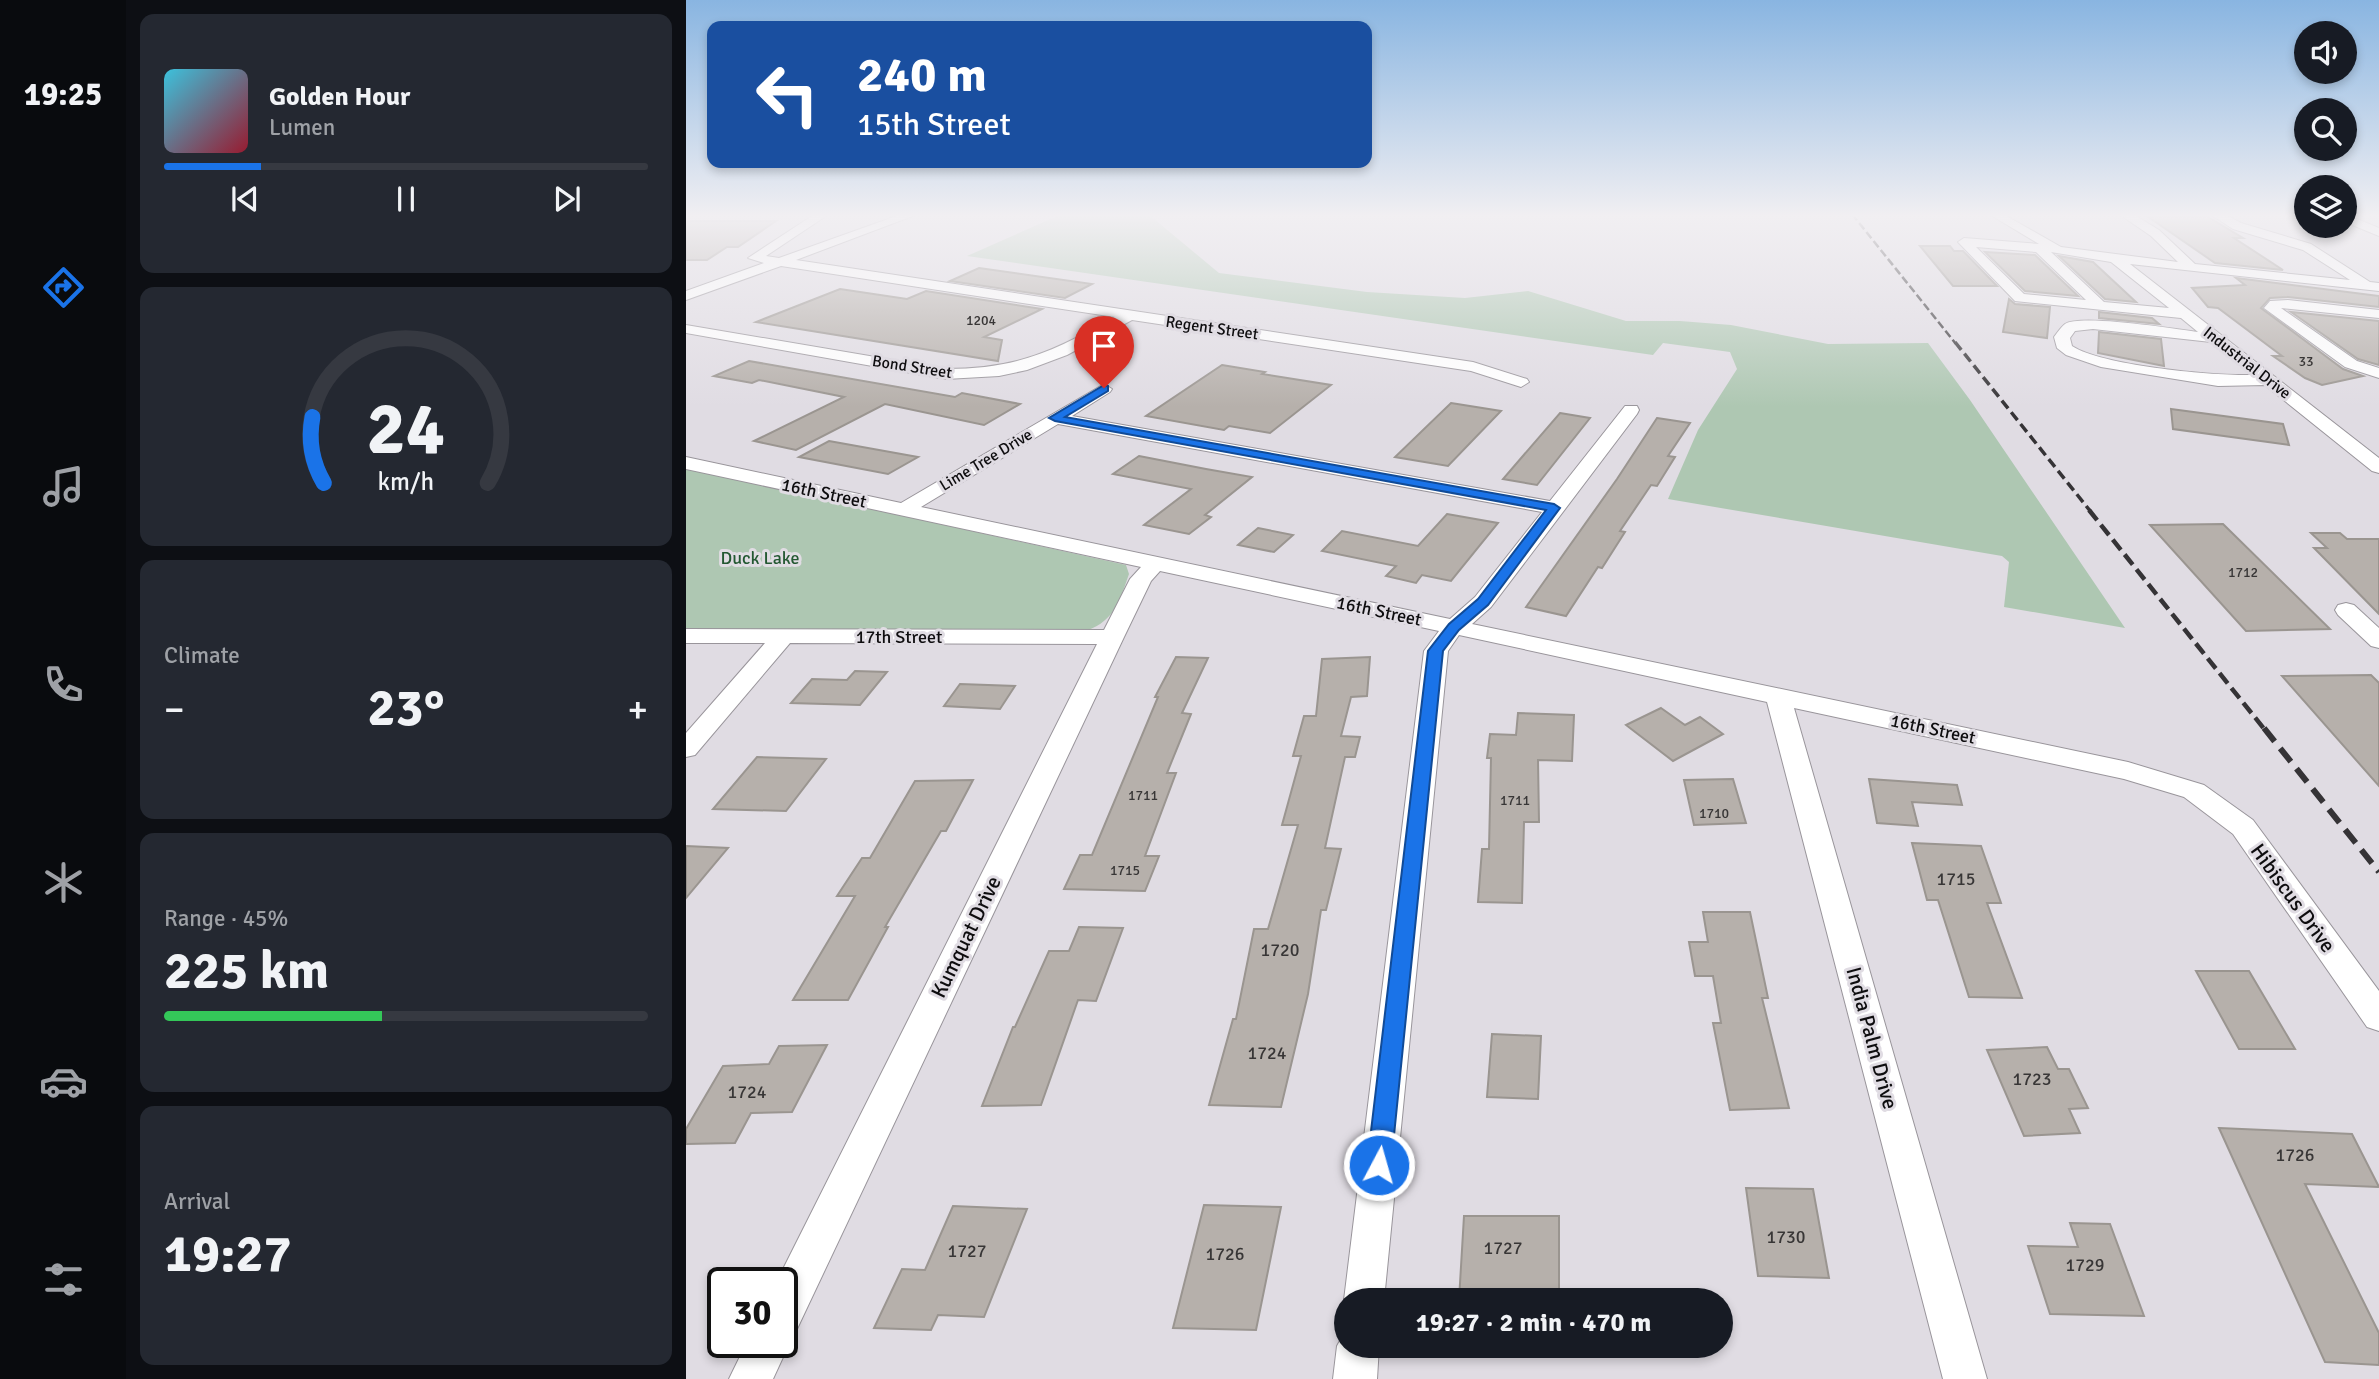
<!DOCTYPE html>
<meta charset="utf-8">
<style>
:root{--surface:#171b24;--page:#242831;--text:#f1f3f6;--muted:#9ea1a6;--line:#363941;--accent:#1a73e8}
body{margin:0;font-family:Signika,sans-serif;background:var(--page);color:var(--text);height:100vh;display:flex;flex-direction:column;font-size:26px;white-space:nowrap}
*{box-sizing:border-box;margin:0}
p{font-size:23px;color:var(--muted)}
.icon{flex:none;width:38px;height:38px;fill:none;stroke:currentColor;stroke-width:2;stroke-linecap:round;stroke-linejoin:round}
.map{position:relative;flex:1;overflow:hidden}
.panel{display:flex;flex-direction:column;gap:14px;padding:14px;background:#0d0f14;width:560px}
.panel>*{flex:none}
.banner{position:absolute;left:21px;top:21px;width:665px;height:147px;border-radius:14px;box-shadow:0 4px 10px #0003;background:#1a4fa0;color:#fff;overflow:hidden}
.fabs{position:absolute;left:1608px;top:21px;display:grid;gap:14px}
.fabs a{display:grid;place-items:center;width:63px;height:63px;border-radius:50%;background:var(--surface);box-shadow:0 4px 10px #0003;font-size:35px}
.speed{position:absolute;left:21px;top:1267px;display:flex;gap:14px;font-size:35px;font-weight:700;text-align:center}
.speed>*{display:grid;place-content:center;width:91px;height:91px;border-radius:50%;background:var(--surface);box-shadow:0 4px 10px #0003;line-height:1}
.speed .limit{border:4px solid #111;border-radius:10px;background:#fff;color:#111}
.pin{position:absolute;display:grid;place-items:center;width:60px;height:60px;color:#fff;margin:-72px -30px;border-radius:50% 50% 50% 0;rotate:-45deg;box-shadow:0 0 7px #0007}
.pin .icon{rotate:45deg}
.me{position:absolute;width:77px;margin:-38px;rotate:6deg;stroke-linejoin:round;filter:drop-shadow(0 0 5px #0008)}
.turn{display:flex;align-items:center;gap:24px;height:147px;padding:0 35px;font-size:32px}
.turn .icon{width:91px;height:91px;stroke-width:2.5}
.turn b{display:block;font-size:49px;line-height:60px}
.big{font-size:52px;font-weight:700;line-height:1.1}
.panel .tile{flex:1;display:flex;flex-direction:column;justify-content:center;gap:10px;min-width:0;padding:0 24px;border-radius:14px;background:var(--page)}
.panel .dial{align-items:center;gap:0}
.dial svg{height:182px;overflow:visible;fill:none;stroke:var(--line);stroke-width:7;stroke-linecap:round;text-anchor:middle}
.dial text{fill:var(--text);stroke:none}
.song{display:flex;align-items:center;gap:21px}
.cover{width:84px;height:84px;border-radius:10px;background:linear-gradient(135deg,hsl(190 70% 55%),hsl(350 70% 35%))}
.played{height:7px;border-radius:4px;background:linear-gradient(90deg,var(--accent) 20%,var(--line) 20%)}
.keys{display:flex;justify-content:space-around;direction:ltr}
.heat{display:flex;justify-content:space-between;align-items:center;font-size:38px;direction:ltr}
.charge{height:10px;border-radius:5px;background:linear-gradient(90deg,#34c759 45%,var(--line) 0)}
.trip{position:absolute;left:648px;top:1288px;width:399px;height:70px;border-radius:35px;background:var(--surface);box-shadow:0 4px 10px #0003;font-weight:700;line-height:70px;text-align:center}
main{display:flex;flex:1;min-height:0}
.dock{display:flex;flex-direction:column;width:126px;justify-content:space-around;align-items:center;background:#090b0e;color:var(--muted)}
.dock .icon{width:49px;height:49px}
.dock .on{color:var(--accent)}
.dock b{font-size:32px;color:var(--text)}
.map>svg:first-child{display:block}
</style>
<main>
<nav class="dock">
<b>19:25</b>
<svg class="icon on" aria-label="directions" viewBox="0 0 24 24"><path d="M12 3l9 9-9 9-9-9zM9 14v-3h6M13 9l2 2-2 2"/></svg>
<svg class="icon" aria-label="music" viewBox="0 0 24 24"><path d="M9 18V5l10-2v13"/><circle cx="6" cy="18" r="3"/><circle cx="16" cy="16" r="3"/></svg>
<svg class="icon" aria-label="phone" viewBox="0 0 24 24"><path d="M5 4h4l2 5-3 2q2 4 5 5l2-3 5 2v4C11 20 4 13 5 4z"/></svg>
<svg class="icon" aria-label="climate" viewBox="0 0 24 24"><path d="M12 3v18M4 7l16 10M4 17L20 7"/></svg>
<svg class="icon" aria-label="car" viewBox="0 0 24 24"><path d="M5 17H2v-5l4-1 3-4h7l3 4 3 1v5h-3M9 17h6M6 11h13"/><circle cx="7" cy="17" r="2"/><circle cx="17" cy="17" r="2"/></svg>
<svg class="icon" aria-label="filters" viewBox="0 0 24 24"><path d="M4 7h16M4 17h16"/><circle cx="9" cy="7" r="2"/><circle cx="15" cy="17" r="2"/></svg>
</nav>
<section class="panel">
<div class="tile">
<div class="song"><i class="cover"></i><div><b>Golden Hour</b><p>Lumen</p></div></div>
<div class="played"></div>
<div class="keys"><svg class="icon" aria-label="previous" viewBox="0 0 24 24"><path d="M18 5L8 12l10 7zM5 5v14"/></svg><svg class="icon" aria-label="pause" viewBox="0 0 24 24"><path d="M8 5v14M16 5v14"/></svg><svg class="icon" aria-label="next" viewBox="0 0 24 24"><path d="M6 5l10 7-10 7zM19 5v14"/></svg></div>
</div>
<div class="tile dial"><svg viewBox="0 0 100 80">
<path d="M14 69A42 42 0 1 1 86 69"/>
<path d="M14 69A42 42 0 0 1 9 40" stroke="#1a73e8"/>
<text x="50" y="56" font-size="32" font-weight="700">24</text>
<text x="50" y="72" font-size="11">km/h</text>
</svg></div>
<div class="tile"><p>Climate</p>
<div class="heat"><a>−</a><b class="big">23°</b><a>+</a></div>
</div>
<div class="tile"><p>Range · 45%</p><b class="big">225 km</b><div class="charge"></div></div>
<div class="tile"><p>Arrival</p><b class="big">19:27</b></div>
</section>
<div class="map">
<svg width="1693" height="1379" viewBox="0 0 1693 1379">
<rect width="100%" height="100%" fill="#e0dce3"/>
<g fill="#aec7b2">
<polygon points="376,214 462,214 533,273 681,292 779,298 842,291 940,321 994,321 1045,325 1142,344 1242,343 1284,400 1439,628 1318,607 1323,562 1316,556 982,499 1012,430 1051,369 1044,352 977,343 967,355 281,256"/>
<path d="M 0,468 L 440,565 L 443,574 C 433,603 427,624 395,632 L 0,631 Z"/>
</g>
<g fill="#b6b0ab" stroke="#9a9590" stroke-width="2">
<polygon points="1458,214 1517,214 1557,238 1548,238 1597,270 1529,263"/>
<polygon points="0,221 90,221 52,247 41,247 21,260 0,260"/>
<polygon points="1234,246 1264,246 1268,251 1277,251 1311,286 1267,286"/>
<polygon points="1299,252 1349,255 1392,296 1339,291"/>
<polygon points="1373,256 1407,262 1450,302 1419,299"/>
<polygon points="293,268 406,284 379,298 264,281"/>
<polygon points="1550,278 1693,296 1693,307 1602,297 1584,298 1575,308 1657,369 1677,376 1636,385 1619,378 1587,356 1596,356 1532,308 1522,307 1506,288 1559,285"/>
<polygon points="154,289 221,299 240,291 356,309 298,337 316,340 312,361 70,322"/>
<polygon points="1323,299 1329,304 1364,307 1361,338 1317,332"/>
<polygon points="1413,312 1466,318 1473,324 1413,318"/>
<polygon points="1605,312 1693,321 1693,365 1672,359"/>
<polygon points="1413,332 1475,339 1478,366 1412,353"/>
<polygon points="63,361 269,397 276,393 334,404 298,425 199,404 110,450 68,441 158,397 73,380 66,383 28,376"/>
<polygon points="536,365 579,372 576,374 645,385 584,433 543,426 538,430 460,416"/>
<polygon points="765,403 815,411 762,466 709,457"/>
<polygon points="1485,409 1597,424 1603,445 1487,429"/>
<polygon points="874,413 904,418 851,485 817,479"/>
<polygon points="971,418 1004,423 982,456 989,457 971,486 965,485 934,531 939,532 916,568 912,567 880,616 840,607 931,479"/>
<polygon points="143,441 232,457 202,474 113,457"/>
<polygon points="453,456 520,469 566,477 519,515 525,517 503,534 458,525 505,489 427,474"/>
<polygon points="761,514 812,523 765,581 736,575 730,583 700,576 710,566 636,551 656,531 732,546"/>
<polygon points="1537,524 1644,629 1560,631 1464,525"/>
<polygon points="572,528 607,535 588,552 552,545"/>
<polygon points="1625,533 1654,533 1661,539 1693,539 1693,614 1628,548 1641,548"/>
<polygon points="490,657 522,658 496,713 505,714 481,773 490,773 459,856 473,856 459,891 378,889 394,855 406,855 472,697 469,697"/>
<polygon points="684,657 681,696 665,697 655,736 674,737 669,757 659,757 639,848 655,849 640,910 635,910 622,994 595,1107 523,1105 547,1019 550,1019 568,929 582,929 612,825 596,825 615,756 607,756 618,716 630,716 636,659"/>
<polygon points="169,671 201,672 174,705 105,703 126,679 161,680"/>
<polygon points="1685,675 1693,683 1693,786 1596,676"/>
<polygon points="274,684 329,686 314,709 258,706"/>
<polygon points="975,708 999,725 1014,717 1037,734 987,761 940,725"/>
<polygon points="832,713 888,715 886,761 852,760 853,822 838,822 836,903 792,902 796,849 803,849 805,758 801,758 804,734 830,735"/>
<polygon points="71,757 140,759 100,811 27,809"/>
<polygon points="1047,779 1060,823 1008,825 998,780"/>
<polygon points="1183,779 1271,785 1276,805 1226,802 1232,826 1191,823"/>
<polygon points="287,780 260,831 255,831 199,927 202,927 162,1000 107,1000 169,896 151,896 176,858 184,858 229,781"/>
<polygon points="1226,843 1295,846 1315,903 1301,903 1336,998 1283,997 1252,900 1241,900"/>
<polygon points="0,846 42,848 0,898"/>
<polygon points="1017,912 1064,912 1082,998 1076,998 1103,1108 1044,1110 1027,1023 1035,1023 1027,976 1009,976 1003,942 1022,942"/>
<polygon points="393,927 437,928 410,1001 392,1000 355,1105 296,1106 327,1027 329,1027 363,951 383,951"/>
<polygon points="1510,971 1563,971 1609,1049 1553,1049"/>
<polygon points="806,1034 855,1036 852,1099 801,1097"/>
<polygon points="141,1045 106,1112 65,1113 49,1143 0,1144 0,1129 37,1066 83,1064 93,1046"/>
<polygon points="1361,1047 1372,1069 1383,1069 1402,1108 1383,1109 1394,1133 1338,1136 1301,1050"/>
<polygon points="1533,1128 1666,1134 1693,1187 1619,1184 1693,1333 1693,1365 1639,1362"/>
<polygon points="1060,1188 1127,1189 1143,1278 1072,1276"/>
<polygon points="518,1205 595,1207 570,1330 487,1328"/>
<polygon points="267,1206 341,1209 298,1317 252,1315 245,1330 188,1328 216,1269 239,1270"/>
<polygon points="778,1216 873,1216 873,1300 773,1300"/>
<polygon points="1384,1223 1424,1224 1458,1316 1364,1314 1342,1246 1392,1247"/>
</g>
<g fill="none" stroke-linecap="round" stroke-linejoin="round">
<defs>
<g id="minor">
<path d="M 129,214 L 143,214 L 80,256 L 93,258 L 216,214 L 232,214 L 110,260 L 787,362 L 841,379 L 843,382 L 835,387 L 785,371 L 446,320 L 381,355 L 341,370 L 313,376 L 260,379 L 0,333 L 0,325 L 260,369 C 332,369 368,351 429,317 L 95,266 L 0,300 L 0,291 L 78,263 L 62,258 Z"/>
<path d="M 1303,214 L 1317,214 L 1375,247 L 1492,262 L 1465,236 L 1433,214 L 1447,214 L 1473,230 L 1509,264 L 1664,280 L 1617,250 L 1547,229 L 1524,214 L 1538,214 L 1555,223 L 1625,244 L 1684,282 L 1693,283 L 1693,291 L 1444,264 L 1693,458 L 1693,473 L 1686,471 L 1579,385 L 1532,386 L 1415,367 L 1380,355 L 1371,348 L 1368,337 C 1371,333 1375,327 1379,324 C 1395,314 1489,329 1512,332 L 1495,318 L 1329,301 L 1272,242 L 1278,238 L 1353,244 ZM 1290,247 L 1350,252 L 1400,300 L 1338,294 ZM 1365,252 L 1425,262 L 1483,308 L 1418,302 ZM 1407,329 L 1525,342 L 1567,375 C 1529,376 1417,366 1386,346 L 1384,338 L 1389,331 Z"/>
<polygon points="1659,214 1693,228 1693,236 1659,222"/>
<polygon points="1602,300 1693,310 1693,318 1595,308 1671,361 1693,368 1693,378 1659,367 1578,308 1584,301"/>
<path d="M 418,384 L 426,389 L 424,392 L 386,416 L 864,501 L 939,406 L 951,406 L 953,410 L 951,414 L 805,607 L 786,624 L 1442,762 L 1518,785 L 1567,820 L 1693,991 L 1693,1031 L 1681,1027 L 1547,834 L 1498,797 L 1438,779 L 1108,708 L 1301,1379 L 1257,1379 L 1081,702 L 773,635 L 762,651 L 698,1300 L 660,1300 L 660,1305 L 658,1300 L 738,651 L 753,631 L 474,571 L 465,581 L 438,637 L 111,1329 L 100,1333 L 104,1342 L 87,1379 L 43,1379 L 61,1342 L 96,1342 L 96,1283 L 90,1283 L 411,644 L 104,643 L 9,755 L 0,757 L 0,733 L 79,643 L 0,643 L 0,629 L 418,630 L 444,579 L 455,567 L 0,469 L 0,457 L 215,503 ZM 372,424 L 856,512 L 789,597 L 764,619 L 235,507 Z"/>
<polygon points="1660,603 1668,605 1693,628 1693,648 1685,646 1652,615 1649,610 1652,605"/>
<polygon points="660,1330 660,1346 693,1346 691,1379 647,1379 651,1346"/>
</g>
</defs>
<use href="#minor" stroke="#99959b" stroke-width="2"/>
<use href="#minor" fill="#fff" fill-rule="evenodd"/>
<polyline stroke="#353336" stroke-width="2.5" stroke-dasharray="8 3.5" stroke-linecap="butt" points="1166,214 1270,344"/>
<polyline stroke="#353336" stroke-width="3.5" stroke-dasharray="10 5" stroke-linecap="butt" points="1269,342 1405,512"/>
<polyline stroke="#353336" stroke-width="4.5" stroke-dasharray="13 6" stroke-linecap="butt" points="1403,510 1579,730"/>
<polyline stroke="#353336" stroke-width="6" stroke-dasharray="17 9" stroke-linecap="butt" points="1578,728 1693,872"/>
</g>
<linearGradient id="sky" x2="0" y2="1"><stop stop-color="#89b5e1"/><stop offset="0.53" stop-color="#f1eff2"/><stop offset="1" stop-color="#f1eff2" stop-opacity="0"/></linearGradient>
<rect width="1693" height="407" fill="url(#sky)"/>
<polygon fill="#1a73e8" stroke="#114b97" stroke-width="2" points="418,385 422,386 422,391 379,417 868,504 874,508 802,605 773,630 757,651 705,1165 701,1173 693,1176 684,1173 681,1165 742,651 763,624 792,599 860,510 369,421 363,418"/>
<g text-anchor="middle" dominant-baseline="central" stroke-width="6" stroke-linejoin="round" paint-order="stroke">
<g font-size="14" fill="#383636">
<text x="295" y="320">1204</text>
<text x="1620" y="361">33</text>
<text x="1557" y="572">1712</text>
<text x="457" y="795">1711</text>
<text x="829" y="800">1711</text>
<text x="1028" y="813">1710</text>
<text x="439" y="870">1715</text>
</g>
<g font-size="16" fill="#0e0d0f" stroke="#e0dce3">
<text transform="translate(526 328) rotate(8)">Regent Street</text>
<text transform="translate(1561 363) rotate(38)">Industrial Drive</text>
<text transform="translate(226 367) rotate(9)">Bond Street</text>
<text transform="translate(300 460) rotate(-31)">Lime Tree Drive</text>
</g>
<g font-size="18" fill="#0e0d0f" stroke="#e0dce3">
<text transform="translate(138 493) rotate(12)">16th Street</text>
<text transform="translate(693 611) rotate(12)">16th Street</text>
<text x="213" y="637">17th Street</text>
<text transform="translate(1247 729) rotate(12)">16th Street</text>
</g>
<g font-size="18" fill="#235832" stroke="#e0dce3">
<text x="74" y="558">Duck Lake</text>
</g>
<g font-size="18" fill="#383636">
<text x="1270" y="879">1715</text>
<text x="594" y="950">1720</text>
<text x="581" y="1053">1724</text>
<text x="1346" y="1079">1723</text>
<text x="61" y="1092">1724</text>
<text x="1609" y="1155">1726</text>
<text x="1100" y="1237">1730</text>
<text x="817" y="1248">1727</text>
<text x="281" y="1251">1727</text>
<text x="539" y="1254">1726</text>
<text x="1399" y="1265">1729</text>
</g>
<g font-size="21" fill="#0e0d0f" stroke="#e0dce3">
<text transform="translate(1607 898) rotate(54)">Hibiscus Drive</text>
<text transform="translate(280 937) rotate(-64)">Kumquat Drive</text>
<text transform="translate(1186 1038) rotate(75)">India Palm Drive</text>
</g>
</g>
</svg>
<div class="fabs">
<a><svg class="icon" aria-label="sound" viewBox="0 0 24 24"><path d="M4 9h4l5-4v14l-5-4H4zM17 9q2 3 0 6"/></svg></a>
<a><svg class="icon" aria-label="search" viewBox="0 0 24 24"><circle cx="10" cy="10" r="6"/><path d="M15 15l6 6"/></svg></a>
<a><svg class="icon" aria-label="layers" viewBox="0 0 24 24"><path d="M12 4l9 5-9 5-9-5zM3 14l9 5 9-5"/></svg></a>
</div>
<div class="speed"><div class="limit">30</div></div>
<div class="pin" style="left:418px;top:388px;background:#d93025"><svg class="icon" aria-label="arrive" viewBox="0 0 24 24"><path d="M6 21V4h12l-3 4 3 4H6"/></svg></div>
<svg class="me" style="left:693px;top:1165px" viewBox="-20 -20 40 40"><circle r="17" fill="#1a73e8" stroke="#fff" stroke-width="3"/><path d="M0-11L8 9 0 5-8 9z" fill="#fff"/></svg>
<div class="trip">19:27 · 2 min · 470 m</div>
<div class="banner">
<div class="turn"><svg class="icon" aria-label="left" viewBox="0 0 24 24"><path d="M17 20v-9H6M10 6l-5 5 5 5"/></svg><div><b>240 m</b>15th Street</div></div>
</div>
</div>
</main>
